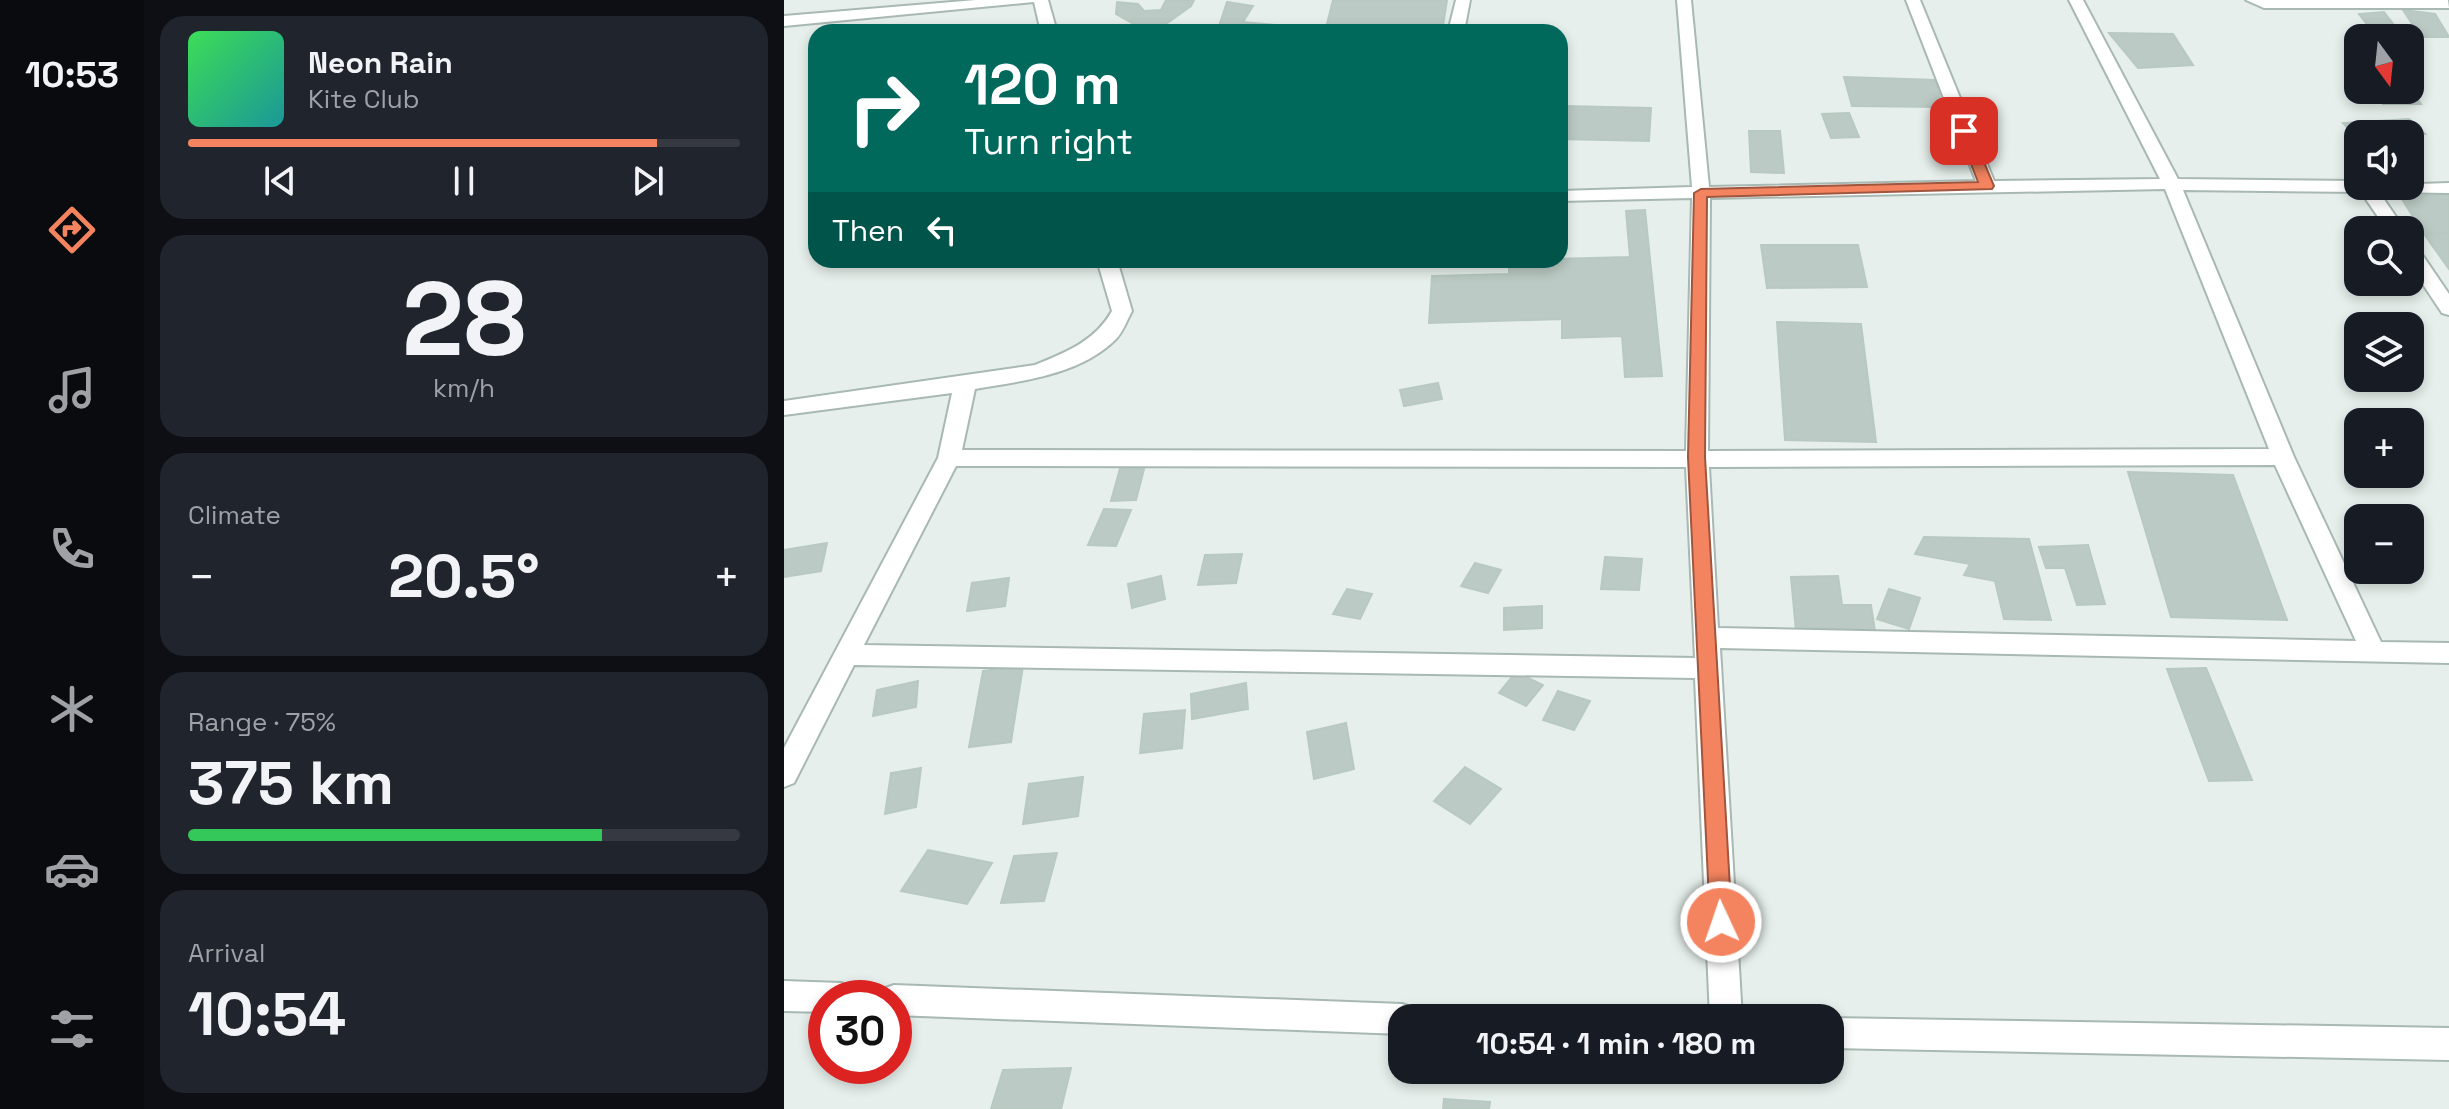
<!DOCTYPE html>
<meta charset="utf-8">
<style>
:root{--surface:#171b24;--page:#20242c;--text:#f1f3f6;--muted:#9ea1a6;--line:#363941;--accent:#f4845f}
body{margin:0;font-family:"Space Grotesk",sans-serif;background:var(--page);color:var(--text);height:100vh;display:flex;flex-direction:column;font-size:30px;white-space:nowrap}
*{box-sizing:border-box;margin:0}
p{font-size:26px;color:var(--muted)}
.icon{flex:none;width:44px;height:44px;fill:none;stroke:currentColor;stroke-width:2;stroke-linecap:round;stroke-linejoin:round}
.map{position:relative;flex:1;overflow:hidden}
.drawer{display:flex;flex-direction:column;gap:16px;padding:16px;background:#0d0f14;width:640px}
.drawer>*{flex:none}
.banner{position:absolute;left:24px;top:24px;width:760px;height:244px;border-radius:24px;box-shadow:0 4px 12px #0003;background:#00695c;color:#fff;overflow:hidden}
.needle{width:52px;rotate:165deg}
.fabs{position:absolute;left:1560px;top:24px;display:grid;gap:16px}
.fabs a{display:grid;place-items:center;width:80px;height:80px;border-radius:16px;background:var(--surface);box-shadow:0 4px 12px #0003;font-size:40px}
.speed{position:absolute;left:24px;top:980px;display:flex;gap:16px;font-size:40px;font-weight:700;text-align:center}
.speed>*{display:grid;place-content:center;width:104px;height:104px;border-radius:50%;background:var(--surface);box-shadow:0 4px 12px #0003;line-height:1}
.speed .limit{border:12px solid #d22;background:#fff;color:#111}
.pin{position:absolute;display:grid;place-items:center;width:68px;height:68px;color:#fff;margin:-34px;border-radius:16px;box-shadow:0 4px 12px #0006}
.me{position:absolute;width:88px;margin:-44px;rotate:357deg;stroke-linejoin:round;filter:drop-shadow(0 0 6px #0008)}
.turn{display:flex;align-items:center;gap:28px;height:168px;padding:0 24px;font-size:36px}
.turn .icon{width:104px;height:104px;stroke-width:2.5}
.turn b{display:block;font-size:56px;line-height:68px}
.then{display:flex;align-items:center;height:76px;padding:0 24px;background:#0003;gap:16px;font-size:30px}
.big{font-size:60px;font-weight:700;line-height:1.1}
.drawer .widget{flex:1;display:flex;flex-direction:column;justify-content:center;gap:12px;min-width:0;padding:0 28px;border-radius:24px;background:var(--page)}
.drawer .dial{align-items:center;gap:0}
.dial b{font-size:104px;line-height:1}
.song{display:flex;align-items:center;gap:24px}
.cover{width:96px;height:96px;border-radius:12px;background:linear-gradient(135deg,hsl(130 70% 55%),hsl(180 70% 35%))}
.played{height:8px;border-radius:4px;background:linear-gradient(90deg,var(--accent) 85%,var(--line) 85%)}
.keys{display:flex;justify-content:space-around;direction:ltr}
.heat{display:flex;justify-content:space-between;align-items:center;font-size:44px;direction:ltr}
.charge{height:12px;border-radius:6px;background:linear-gradient(90deg,#34c759 75%,var(--line) 0)}
.trip{position:absolute;left:604px;top:1004px;width:456px;height:80px;border-radius:24px;background:var(--surface);box-shadow:0 4px 12px #0003;font-weight:700;line-height:80px;text-align:center}
main{display:flex;flex:1;min-height:0}
.menu{display:flex;flex-direction:column;width:144px;justify-content:space-around;align-items:center;background:#090b0e;color:var(--muted)}
.menu .icon{width:56px;height:56px}
.menu .current{color:var(--accent)}
.menu b{font-size:36px;color:var(--text)}
.map>svg:first-child{display:block}
</style>
<main>
<nav class="menu">
<b>10:53</b>
<svg class="icon current" aria-label="directions" viewBox="0 0 24 24"><path d="M12 3l9 9-9 9-9-9zM9 14v-3h6M13 9l2 2-2 2"/></svg>
<svg class="icon" aria-label="music" viewBox="0 0 24 24"><path d="M9 18V5l10-2v13"/><circle cx="6" cy="18" r="3"/><circle cx="16" cy="16" r="3"/></svg>
<svg class="icon" aria-label="phone" viewBox="0 0 24 24"><path d="M5 4h4l2 5-3 2q2 4 5 5l2-3 5 2v4C11 20 4 13 5 4z"/></svg>
<svg class="icon" aria-label="climate" viewBox="0 0 24 24"><path d="M12 3v18M4 7l16 10M4 17L20 7"/></svg>
<svg class="icon" aria-label="car" viewBox="0 0 24 24"><path d="M5 17H2v-5l4-1 3-4h7l3 4 3 1v5h-3M9 17h6M6 11h13"/><circle cx="7" cy="17" r="2"/><circle cx="17" cy="17" r="2"/></svg>
<svg class="icon" aria-label="filters" viewBox="0 0 24 24"><path d="M4 7h16M4 17h16"/><circle cx="9" cy="7" r="2"/><circle cx="15" cy="17" r="2"/></svg>
</nav>
<section class="drawer">
<div class="widget">
<div class="song"><i class="cover"></i><div><b>Neon Rain</b><p>Kite Club</p></div></div>
<div class="played"></div>
<div class="keys"><svg class="icon" aria-label="previous" viewBox="0 0 24 24"><path d="M18 5L8 12l10 7zM5 5v14"/></svg><svg class="icon" aria-label="pause" viewBox="0 0 24 24"><path d="M8 5v14M16 5v14"/></svg><svg class="icon" aria-label="next" viewBox="0 0 24 24"><path d="M6 5l10 7-10 7zM19 5v14"/></svg></div>
</div>
<div class="widget dial"><b>28</b><p>km/h</p></div>
<div class="widget"><p>Climate</p>
<div class="heat"><a>−</a><b class="big">20.5°</b><a>+</a></div>
</div>
<div class="widget"><p>Range · 75%</p><b class="big">375 km</b><div class="charge"></div></div>
<div class="widget"><p>Arrival</p><b class="big">10:54</b></div>
</section>
<div class="map">
<svg width="1665" height="1109" viewBox="0 0 1665 1109">
<rect width="100%" height="100%" fill="#e6efeb"/>
<g fill="#bbcac4" stroke="#b8c9c2" stroke-width="2">
<polygon points="382,0 410,0 407,6 379,26 355,27 332,14 333,2 354,4 360,11 377,10"/>
<polygon points="549,0 663,0 658,32 541,32"/>
<polygon points="443,2 469,6 459,22 511,27 507,32 433,32"/>
<polygon points="1619,10 1651,14 1665,37 1593,37 1575,14 1600,12 1610,25 1629,25"/>
<polygon points="1325,33 1389,34 1409,65 1354,68"/>
<polygon points="1060,77 1152,80 1158,107 1068,106"/>
<polygon points="1626,89 1637,104 1599,104 1588,90"/>
<polygon points="779,106 867,108 865,141 776,139"/>
<polygon points="1065,113 1075,137 1047,138 1038,114"/>
<polygon points="1625,119 1641,134 1574,134 1574,139 1559,123"/>
<polygon points="965,131 996,131 1000,173 967,172"/>
<polygon points="1665,195 1665,233 1640,234 1616,196"/>
<polygon points="861,210 878,376 841,377 838,336 778,338 778,319 645,323 648,276 725,274 725,260 846,257 842,211"/>
<polygon points="1640,234 1665,234 1665,269"/>
<polygon points="977,245 1074,245 1083,287 983,288"/>
<polygon points="993,322 1077,324 1092,442 1001,440"/>
<polygon points="654,383 658,399 620,406 616,390"/>
<polygon points="337,465 360,469 352,500 327,501"/>
<polygon points="1344,472 1449,475 1503,620 1387,617"/>
<polygon points="320,509 347,510 332,546 304,545"/>
<polygon points="1140,537 1245,539 1267,620 1220,619 1211,581 1180,575 1186,564 1131,554"/>
<polygon points="43,543 37,571 0,577 0,550"/>
<polygon points="1304,545 1321,604 1293,605 1281,568 1262,568 1255,547"/>
<polygon points="458,554 452,583 414,585 421,555"/>
<polygon points="821,557 858,559 855,590 817,589"/>
<polygon points="691,563 717,570 704,593 677,586"/>
<polygon points="377,576 381,599 348,608 344,584"/>
<polygon points="1054,576 1058,605 1087,605 1091,631 1012,631 1007,577"/>
<polygon points="225,578 221,606 183,611 188,583"/>
<polygon points="563,589 588,594 576,619 549,614"/>
<polygon points="1105,589 1136,598 1125,629 1093,619"/>
<polygon points="758,606 758,628 720,630 720,608"/>
<polygon points="239,666 227,742 185,747 199,671"/>
<polygon points="1422,668 1468,780 1425,781 1383,669"/>
<polygon points="732,672 759,685 742,706 715,693"/>
<polygon points="134,681 132,707 89,716 93,690"/>
<polygon points="462,683 464,709 408,719 407,694"/>
<polygon points="774,691 806,701 790,730 759,720"/>
<polygon points="401,710 398,748 356,753 360,714"/>
<polygon points="562,723 570,769 530,779 523,732"/>
<polygon points="681,767 717,789 686,824 650,801"/>
<polygon points="137,768 132,807 101,814 107,773"/>
<polygon points="299,777 294,816 239,824 245,784"/>
<polygon points="144,850 208,863 183,904 117,891"/>
<polygon points="273,853 260,901 217,903 230,856"/>
<polygon points="287,1068 277,1109 207,1109 219,1070"/>
<polygon points="660,1099 706,1102 705,1109 659,1109"/>
</g>
<g fill="none" stroke-linecap="round" stroke-linejoin="round">
<defs>
<g id="minor">
<polygon points="192,0 264,0 273,32 257,32 250,2 0,26 0,16"/>
<polygon points="672,0 686,0 680,32 664,32"/>
<path d="M 893,0 L 907,0 L 925,187 L 1192,181 L 1122,0 L 1136,0 L 1210,181 L 1376,179 L 1285,0 L 1299,0 L 1394,179 L 1574,181 L 1574,186 L 1665,183 L 1665,193 L 1595,192 L 1621,230 L 1603,230 L 1577,192 L 1399,190 L 1510,457 L 1597,642 L 1665,643 L 1665,663 L 936,648 L 958,1018 L 926,1018 L 911,678 L 70,665 L 10,783 L 0,787 L 0,748 L 154,458 L 168,393 L 0,415 L 0,401 L 251,365 C 283,352 311,341 328,311 L 313,260 L 333,260 L 348,311 C 343,320 339,332 332,339 C 296,375 238,381 191,389 L 178,450 L 902,451 L 908,198 L 776,201 L 776,191 L 908,187 ZM 1381,189 L 1485,449 L 924,451 L 926,198 ZM 1491,465 L 1572,641 L 934,628 L 925,467 ZM 172,466 L 902,467 L 911,658 L 80,645 Z"/>
<polygon points="1462,0 1664,0 1665,8 1480,8"/>
<polygon points="1626,245 1633,247 1665,294 1665,315 1658,313 1626,265"/>
<polygon points="0,981 57,983 68,987 73,998 42,998 42,1012 0,1011"/>
<polygon points="110,985 618,1004 629,1008 633,1018 618,1018 618,1034 110,1015 110,998 95,998 99,989"/>
<polygon points="1046,1018 1665,1028 1665,1060 1046,1048"/>
</g>
</defs>
<use href="#minor" stroke="#a8b8b2" stroke-width="4"/>
<use href="#minor" fill="#fff" fill-rule="evenodd"/>
</g>
<polygon fill="#f4845f" stroke="#9f563e" stroke-width="2" points="1180,127 1187,131 1210,186 1208,189 923,197 921,457 948,922 945,930 937,933 929,930 926,922 904,457 910,193 917,189 1194,182 1174,131"/>
</svg>
<div class="fabs">
<a><svg class="needle" viewBox="-14 -14 28 28"><path d="M0-13l5 13h-10z" fill="#e53935"/><path d="M0 13l5-13h-10z" fill="#9ea1a6"/></svg></a>
<a><svg class="icon" aria-label="sound" viewBox="0 0 24 24"><path d="M4 9h4l5-4v14l-5-4H4zM17 9q2 3 0 6"/></svg></a>
<a><svg class="icon" aria-label="search" viewBox="0 0 24 24"><circle cx="10" cy="10" r="6"/><path d="M15 15l6 6"/></svg></a>
<a><svg class="icon" aria-label="layers" viewBox="0 0 24 24"><path d="M12 4l9 5-9 5-9-5zM3 14l9 5 9-5"/></svg></a>
<a>+</a>
<a>−</a>
</div>
<div class="speed"><div class="limit">30</div></div>
<div class="pin" style="left:1180px;top:131px;background:#d93025"><svg class="icon" aria-label="arrive" viewBox="0 0 24 24"><path d="M6 21V4h12l-3 4 3 4H6"/></svg></div>
<svg class="me" style="left:937px;top:922px" viewBox="-20 -20 40 40"><circle r="17" fill="#f4845f" stroke="#fff" stroke-width="3"/><path d="M0-11L8 9 0 5-8 9z" fill="#fff"/></svg>
<div class="trip">10:54 · 1 min · 180 m</div>
<div class="banner">
<div class="turn"><svg class="icon" aria-label="right" viewBox="0 0 24 24"><path d="M7 20v-9h11M14 6l5 5-5 5"/></svg><div><b>120 m</b>Turn right</div></div>
<div class="then">Then<svg class="icon" aria-label="left" viewBox="0 0 24 24"><path d="M17 20v-9H6M10 6l-5 5 5 5"/></svg></div>
</div>
</div>
</main>
